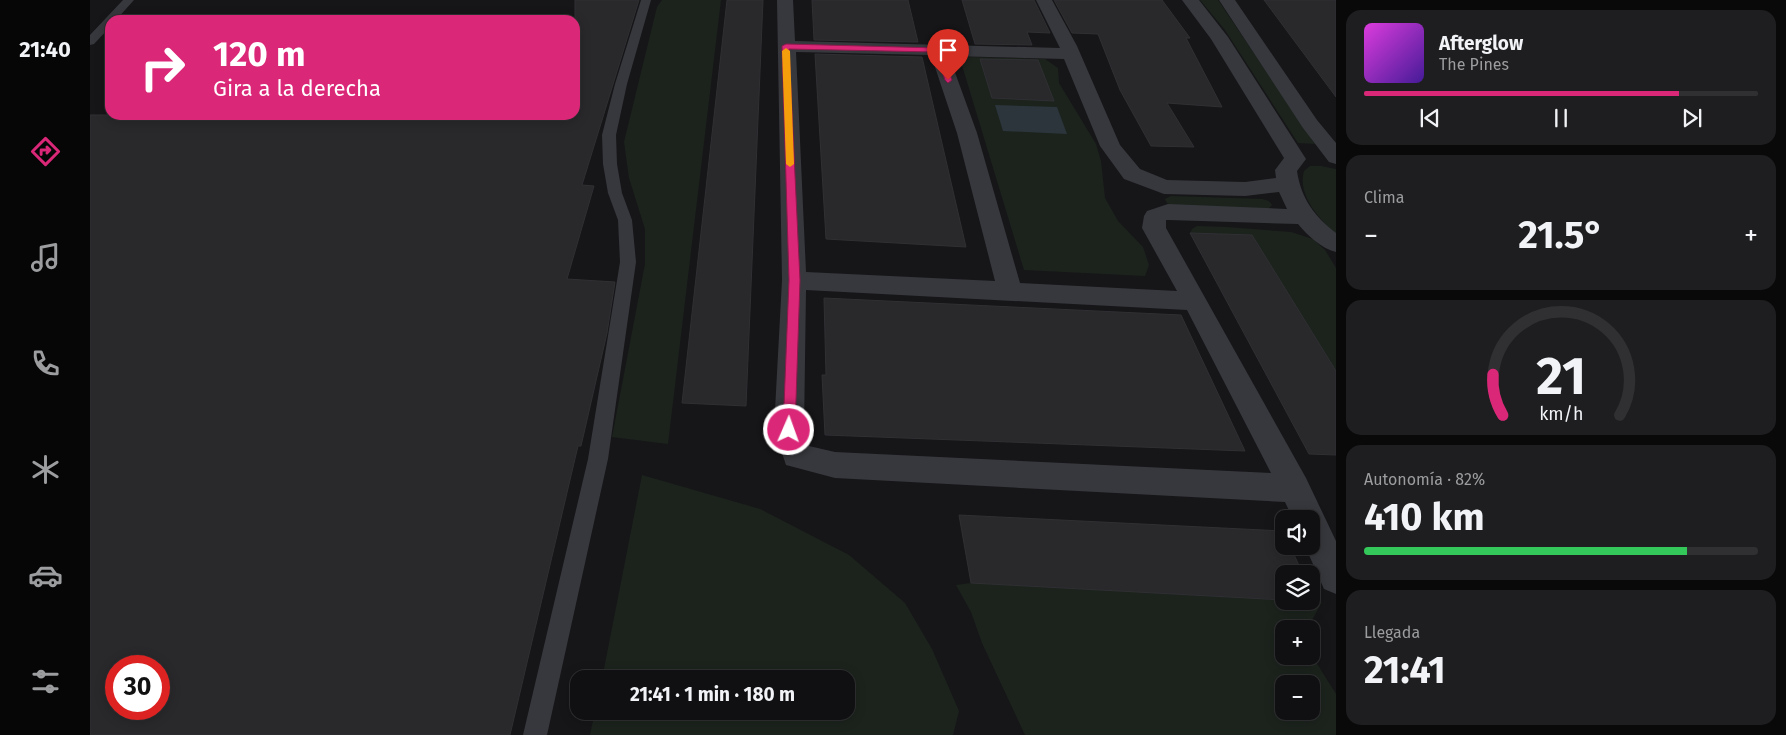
<!DOCTYPE html>
<html lang="es">
<meta charset="utf-8">
<style>
:root{--surface:#101012;--page:#1e1e20;--text:#f1f3f6;--muted:#9c9d9f;--line:#303032;--accent:#db2777}
body{margin:0;font-family:"Fira Sans",sans-serif;background:var(--page);color:var(--text);height:100vh;display:flex;flex-direction:column;font-size:19px;white-space:nowrap}
*{box-sizing:border-box;margin:0}
p{font-size:16px;color:var(--muted)}
.icon{flex:none;width:28px;height:28px;fill:none;stroke:currentColor;stroke-width:2;stroke-linecap:round;stroke-linejoin:round}
.map{position:relative;flex:1;overflow:hidden}
.drawer{display:flex;flex-direction:column;gap:10px;padding:10px;background:#09090a;width:450px}
.drawer>*{flex:none}
.banner{position:absolute;left:15px;top:15px;width:475px;height:105px;border-radius:15px;box-shadow:0 2px 12px #0003,0 0 0 1px var(--line);background:#db2777;color:#fff;overflow:hidden}
.controls{position:absolute;left:1185px;top:510px;display:grid;gap:10px}
.controls a{display:grid;place-items:center;width:45px;height:45px;border-radius:10px;background:var(--surface);box-shadow:0 2px 12px #0003,0 0 0 1px var(--line);font-size:25px}
.speed{position:absolute;left:15px;top:655px;display:flex;gap:10px;font-size:25px;font-weight:700;text-align:center}
.speed>*{display:grid;place-content:center;width:65px;height:65px;border-radius:50%;background:var(--surface);box-shadow:0 2px 12px #0003,0 0 0 1px var(--line);line-height:1}
.speed .limit{border:8px solid #d22;background:#fff;color:#111}
.pin{position:absolute;display:grid;place-items:center;width:42px;height:42px;color:#fff;margin:-51px -21px;border-radius:50% 50% 50% 0;rotate:-45deg;box-shadow:0 0 5px #0007}
.pin .icon{rotate:45deg}
.me{position:absolute;width:55px;margin:-28px;rotate:2deg;stroke-linejoin:round;filter:drop-shadow(0 0 4px #0008)}
.turn{display:flex;align-items:center;gap:18px;height:105px;padding:0 25px;font-size:22px}
.turn .icon{width:65px;height:65px;stroke-width:2.5}
.turn b{display:block;font-size:35px;line-height:42px}
.big{font-size:38px;font-weight:700;line-height:1.1}
.drawer .tile{flex:1;display:flex;flex-direction:column;justify-content:center;gap:8px;min-width:0;padding:0 18px;border-radius:15px;background:var(--page)}
.drawer .dial{align-items:center;gap:0}
.dial svg{height:130px;overflow:visible;fill:none;stroke:var(--line);stroke-width:7;stroke-linecap:round;text-anchor:middle}
.dial text{fill:var(--text);stroke:none}
.song{display:flex;align-items:center;gap:15px}
.cover{width:60px;height:60px;border-radius:8px;background:linear-gradient(135deg,hsl(300 70% 55%),hsl(260 70% 35%))}
.played{height:5px;border-radius:2px;background:linear-gradient(90deg,var(--accent) 80%,var(--line) 80%)}
.keys{display:flex;justify-content:space-around;direction:ltr}
.heat{display:flex;justify-content:space-between;align-items:center;font-size:28px;direction:ltr}
.charge{height:8px;border-radius:4px;background:linear-gradient(90deg,#34c759 82%,var(--line) 0)}
.trip{position:absolute;left:480px;top:670px;width:285px;height:50px;border-radius:15px;background:var(--surface);box-shadow:0 2px 12px #0003,0 0 0 1px var(--line);font-weight:700;line-height:50px;text-align:center}
main{display:flex;flex:1;min-height:0}
.tabs{display:flex;flex-direction:column;width:90px;justify-content:space-around;align-items:center;background:#060607;color:var(--muted)}
.tabs .icon{width:35px;height:35px}
.tabs .selected{color:var(--accent)}
.tabs b{font-size:22px;color:var(--text)}
.map>svg:first-child{display:block}
</style>
<main>
<nav class="tabs">
<b>21:40</b>
<svg class="icon selected" aria-label="directions" viewBox="0 0 24 24"><path d="M12 3l9 9-9 9-9-9zM9 14v-3h6M13 9l2 2-2 2"/></svg>
<svg class="icon" aria-label="music" viewBox="0 0 24 24"><path d="M9 18V5l10-2v13"/><circle cx="6" cy="18" r="3"/><circle cx="16" cy="16" r="3"/></svg>
<svg class="icon" aria-label="phone" viewBox="0 0 24 24"><path d="M5 4h4l2 5-3 2q2 4 5 5l2-3 5 2v4C11 20 4 13 5 4z"/></svg>
<svg class="icon" aria-label="climate" viewBox="0 0 24 24"><path d="M12 3v18M4 7l16 10M4 17L20 7"/></svg>
<svg class="icon" aria-label="car" viewBox="0 0 24 24"><path d="M5 17H2v-5l4-1 3-4h7l3 4 3 1v5h-3M9 17h6M6 11h13"/><circle cx="7" cy="17" r="2"/><circle cx="17" cy="17" r="2"/></svg>
<svg class="icon" aria-label="filters" viewBox="0 0 24 24"><path d="M4 7h16M4 17h16"/><circle cx="9" cy="7" r="2"/><circle cx="15" cy="17" r="2"/></svg>
</nav>
<div class="map">
<svg width="1246" height="735" viewBox="0 0 1246 735">
<rect width="100%" height="100%" fill="#161618"/>
<g fill="#1c231d" fill-rule="evenodd">
<polygon points="572,0 631,0 578,444 522,437 555,264 555,229 539,178 534,142 567,7"/>
<polygon points="1110,0 1128,0 1225,144 1208,143 1135,30"/>
<polygon points="877,57 955,59 968,68 969,83 1006,144 1011,161 1015,198 1028,221 1053,247 1059,265 1055,276 934,270 871,62 872,58"/>
<path d="M 1220,166 L 1231,166 L 1246,169 L 1246,235 C 1230,219 1207,196 1214,171 Z"/>
<polygon points="1081,196 1172,199 1179,201 1182,205 1178,209 1084,206 1077,203 1075,199"/>
<polygon points="1107,226 1136,227 1201,232 1223,239 1235,250 1246,268 1246,371 1162,235 1100,233 1102,229"/>
<polygon points="552,475 670,509 759,555 815,603 842,649 869,711 863,735 500,735 505,711 756,711 756,679 512,679"/>
<path d="M 881,583 L 1232,602 L 1217,629 L 1194,629 L 1194,656 L 1221,656 L 1221,654 L 1246,694 L 1246,735 L 935,735 L 892,643 L 881,612 L 866,585 ZM 1194,684 L 1221,684 L 1221,711 L 1194,711 Z"/>
</g>
<polygon fill="#2c353c" points="905,105 967,107 977,134 913,131"/>
<g fill="#29292c" stroke="#303034" fill-rule="evenodd">
<path d="M 485,0 L 549,0 L 492,185 L 504,186 L 477,279 L 525,282 L 517,333 L 491,446 L 488,446 L 420,735 L 0,735 L 0,115 L 485,115 ZM 26,666 L 69,666 L 69,709 L 26,709 Z"/>
<polygon points="637,0 673,0 656,406 592,403"/>
<polygon points="722,0 818,0 828,42 724,40"/>
<polygon points="872,0 944,0 960,33 937,32 942,45 885,44"/>
<polygon points="964,0 1072,0 1100,38 1096,38 1132,107 1077,103 1104,147 1061,146 1030,90 1008,34 982,33"/>
<polygon points="1174,0 1246,0 1246,97"/>
<polygon points="725,54 832,57 876,247 736,239"/>
<polygon points="890,59 948,60 964,101 902,98"/>
<polygon points="1100,233 1162,235 1246,371 1246,455 1219,454"/>
<polygon points="734,298 1091,315 1155,451 735,435 732,375 736,375"/>
<polygon points="869,515 1193,531 1194,546 1200,546 1213,574 1194,574 1194,600 881,583"/>
</g>
<g fill="none" stroke-linecap="round" stroke-linejoin="round">
<g fill="#37383d" fill-rule="evenodd">
<polygon points="33,0 44,0 26,20 20,20 20,27 4,44 0,45 0,35"/>
<polygon points="551,0 561,0 537,84 526,135 527,164 532,193 542,220 546,262 518,459 457,735 433,735 498,459 530,262 528,220 518,193 513,164 512,135 525,84"/>
</g>
<g fill="#37383d" fill-rule="evenodd">
<path d="M 687,0 L 703,0 L 705,41 L 970,48 L 946,0 L 962,0 L 987,46 L 1030,145 L 1050,169 L 1077,180 L 1155,182 L 1186,178 L 1185,170 L 1194,158 L 1121,39 L 1092,0 L 1109,0 L 1138,37 L 1216,159 L 1207,171 C 1211,198 1224,216 1246,233 L 1246,252 C 1231,248 1218,236 1208,224 L 1079,220 L 1076,220 L 1076,228 L 1216,478 L 1246,541 L 1246,594 L 1234,589 L 1215,546 L 1221,546 L 1221,519 L 1203,519 L 1195,502 L 745,478 L 696,465 L 684,429 L 692,280 ZM 706,52 L 841,55 L 867,133 L 905,281 L 716,272 ZM 859,56 L 974,59 L 1010,146 L 1034,179 L 1074,194 L 1155,196 L 1189,192 L 1197,209 L 1078,204 L 1057,211 L 1054,216 L 1052,228 L 1087,291 L 930,283 L 887,133 ZM 716,290 L 1097,310 L 1181,473 L 745,452 L 719,446 L 714,429 Z"/>
<polygon points="1129,0 1145,0 1227,120 1246,143 1246,164 1239,162 1213,128"/>
</g>
</g>
<polygon fill="#db2777" stroke="#8e194d" points="696,44 848,48 852,50 862,80 858,83 855,80 845,52 699,49 710,280 705,430 704,433 699,435 695,433 693,430 699,280 692,46"/>
<polygon fill="#f59e0b" points="696,48 700,51 704,164 700,167 696,164 692,51"/>
</svg>
<div class="controls">
<a><svg class="icon" aria-label="sound" viewBox="0 0 24 24"><path d="M4 9h4l5-4v14l-5-4H4zM17 9q2 3 0 6"/></svg></a>
<a><svg class="icon" aria-label="layers" viewBox="0 0 24 24"><path d="M12 4l9 5-9 5-9-5zM3 14l9 5 9-5"/></svg></a>
<a>+</a>
<a>−</a>
</div>
<div class="speed"><div class="limit">30</div></div>
<div class="pin" style="left:858px;top:80px;background:#d93025"><svg class="icon" aria-label="arrive" viewBox="0 0 24 24"><path d="M6 21V4h12l-3 4 3 4H6"/></svg></div>
<svg class="me" style="left:699px;top:430px" viewBox="-20 -20 40 40"><circle r="17" fill="#db2777" stroke="#fff" stroke-width="3"/><path d="M0-11L8 9 0 5-8 9z" fill="#fff"/></svg>
<div class="trip">21:41 · 1 min · 180 m</div>
<div class="banner">
<div class="turn"><svg class="icon" aria-label="right" viewBox="0 0 24 24"><path d="M7 20v-9h11M14 6l5 5-5 5"/></svg><div><b>120 m</b>Gira a la derecha</div></div>
</div>
</div>
<section class="drawer">
<div class="tile">
<div class="song"><i class="cover"></i><div><b>Afterglow</b><p>The Pines</p></div></div>
<div class="played"></div>
<div class="keys"><svg class="icon" aria-label="previous" viewBox="0 0 24 24"><path d="M18 5L8 12l10 7zM5 5v14"/></svg><svg class="icon" aria-label="pause" viewBox="0 0 24 24"><path d="M8 5v14M16 5v14"/></svg><svg class="icon" aria-label="next" viewBox="0 0 24 24"><path d="M6 5l10 7-10 7zM19 5v14"/></svg></div>
</div>
<div class="tile"><p>Clima</p>
<div class="heat"><a>−</a><b class="big">21.5°</b><a>+</a></div>
</div>
<div class="tile dial"><svg viewBox="0 0 100 80">
<path d="M14 69A42 42 0 1 1 86 69"/>
<path d="M14 69A42 42 0 0 1 8 44" stroke="#db2777"/>
<text x="50" y="56" font-size="32" font-weight="700">21</text>
<text x="50" y="72" font-size="11">km/h</text>
</svg></div>
<div class="tile"><p>Autonomía · 82%</p><b class="big">410 km</b><div class="charge"></div></div>
<div class="tile"><p>Llegada</p><b class="big">21:41</b></div>
</section>
</main>
